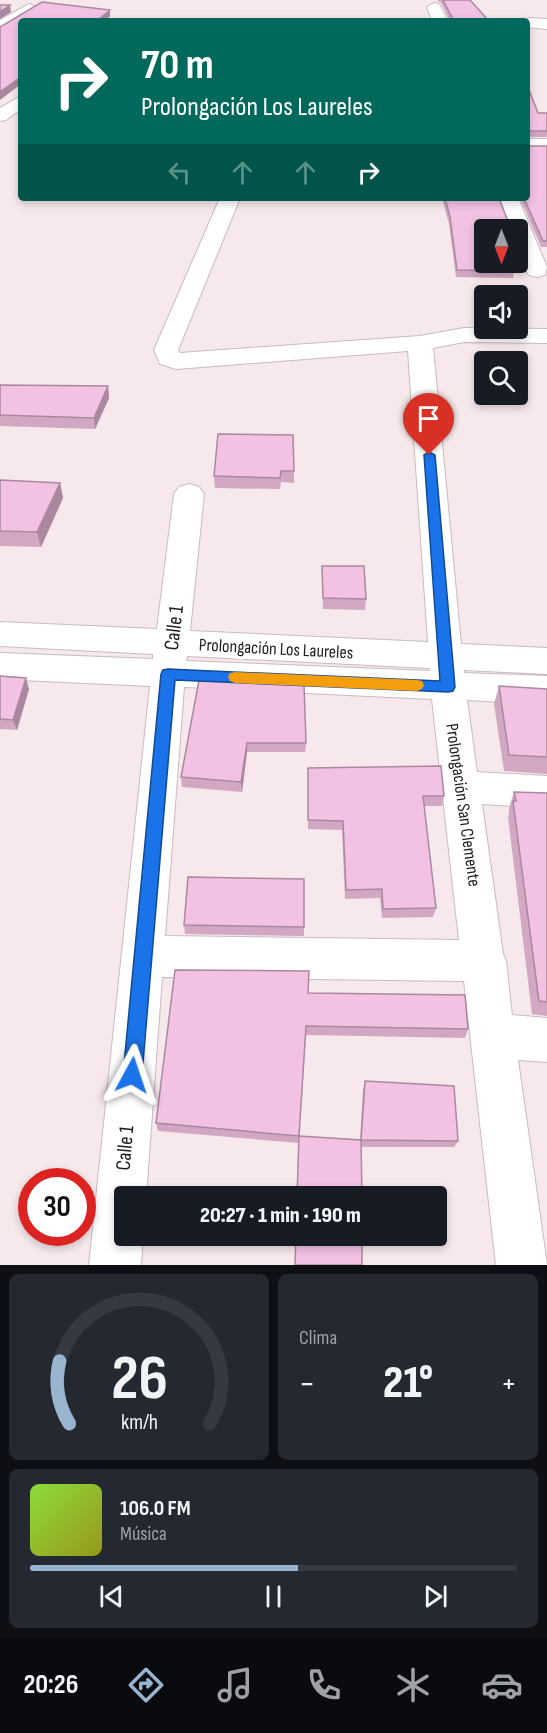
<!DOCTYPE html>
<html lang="es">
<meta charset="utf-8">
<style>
:root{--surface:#171b24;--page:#242831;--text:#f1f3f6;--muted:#9ea1a6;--line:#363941;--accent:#98b4cf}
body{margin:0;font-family:"Sofia Sans Condensed",sans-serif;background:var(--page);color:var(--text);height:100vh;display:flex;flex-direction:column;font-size:22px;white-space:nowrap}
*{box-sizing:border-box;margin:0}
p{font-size:20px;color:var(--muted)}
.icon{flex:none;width:33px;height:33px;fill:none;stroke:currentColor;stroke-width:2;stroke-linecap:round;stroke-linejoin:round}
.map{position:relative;height:1265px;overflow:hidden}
.panel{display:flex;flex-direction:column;gap:9px;padding:9px;background:#0d0f14;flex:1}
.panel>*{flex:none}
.hud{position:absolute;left:18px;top:18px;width:512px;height:183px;border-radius:6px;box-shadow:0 3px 9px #0003;background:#00695c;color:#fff;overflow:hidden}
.needle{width:39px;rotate:180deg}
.controls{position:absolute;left:474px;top:219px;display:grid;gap:12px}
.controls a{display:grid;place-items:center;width:54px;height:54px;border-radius:6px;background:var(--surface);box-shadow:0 3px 9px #0003;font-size:30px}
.speed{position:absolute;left:18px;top:1168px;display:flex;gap:12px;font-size:30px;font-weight:700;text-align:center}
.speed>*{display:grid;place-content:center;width:78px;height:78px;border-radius:50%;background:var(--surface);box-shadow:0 3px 9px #0003;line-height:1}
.speed .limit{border:9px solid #d22;background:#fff;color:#111}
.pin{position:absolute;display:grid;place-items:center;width:51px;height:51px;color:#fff;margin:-62px -26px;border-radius:50% 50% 50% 0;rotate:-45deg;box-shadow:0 0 6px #0007}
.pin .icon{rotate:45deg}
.me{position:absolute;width:66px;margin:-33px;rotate:5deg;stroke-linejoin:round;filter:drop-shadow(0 0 4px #0008)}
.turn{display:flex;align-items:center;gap:21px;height:126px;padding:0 24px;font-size:27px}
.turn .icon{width:78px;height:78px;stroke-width:2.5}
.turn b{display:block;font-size:42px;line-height:51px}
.lanes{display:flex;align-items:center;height:57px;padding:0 24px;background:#0003;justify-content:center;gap:30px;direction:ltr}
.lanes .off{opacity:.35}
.big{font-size:45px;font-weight:800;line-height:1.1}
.panel .tile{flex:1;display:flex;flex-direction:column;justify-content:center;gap:9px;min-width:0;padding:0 21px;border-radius:9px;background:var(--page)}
.panel .dial{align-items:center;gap:0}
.dial svg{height:156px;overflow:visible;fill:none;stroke:var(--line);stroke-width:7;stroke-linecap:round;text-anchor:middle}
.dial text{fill:var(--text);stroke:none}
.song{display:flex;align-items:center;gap:18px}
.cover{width:72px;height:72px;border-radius:9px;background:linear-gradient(135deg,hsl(90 70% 55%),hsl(60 70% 35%))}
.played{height:6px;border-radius:3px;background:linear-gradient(90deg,var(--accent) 55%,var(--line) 55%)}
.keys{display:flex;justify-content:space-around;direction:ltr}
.heat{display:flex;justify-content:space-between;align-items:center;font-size:33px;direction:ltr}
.panel .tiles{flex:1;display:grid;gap:9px;grid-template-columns:1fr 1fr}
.tile:last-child{grid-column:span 2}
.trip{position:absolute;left:114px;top:1186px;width:333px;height:60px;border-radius:6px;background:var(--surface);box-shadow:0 3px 9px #0003;font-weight:800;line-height:60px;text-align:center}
.menu{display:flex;height:96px;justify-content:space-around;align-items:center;background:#090b0e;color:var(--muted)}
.menu .icon{width:42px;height:42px}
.menu .active{color:var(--accent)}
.menu b{font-size:27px;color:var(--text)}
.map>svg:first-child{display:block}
</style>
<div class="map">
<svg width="547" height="1265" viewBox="0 0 547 1265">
<rect width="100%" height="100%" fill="#f6e8eb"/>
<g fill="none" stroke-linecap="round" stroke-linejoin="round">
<defs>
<g id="street">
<polygon points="434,3 439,4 448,21 432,21 427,7"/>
<polygon points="29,4 34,6 37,9 34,12 0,32 0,20"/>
<polygon points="530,18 547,19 547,29 526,27 526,21 524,21"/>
<polygon points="21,96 21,109 6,120 0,121 0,108"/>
<rect x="526" y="139" width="21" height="12"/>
<path d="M 220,198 L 240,198 L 178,350 L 180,353 L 420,336 L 464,328 L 547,329 L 547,343 L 464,342 L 433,348 L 461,644 L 547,648 L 547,674 L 464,670 L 464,673 L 547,676 L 547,704 L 467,700 L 477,772 L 547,776 L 547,808 L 482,804 L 503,954 L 506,961 L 512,1015 L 547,1018 L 547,1062 L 518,1060 L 547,1265 L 496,1265 L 464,981 L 162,977 L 146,1197 L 124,1197 L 124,1236 L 143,1236 L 141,1265 L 89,1265 L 150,686 L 0,679 L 0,653 L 153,659 L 153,654 L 0,646 L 0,622 L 157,629 L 174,494 L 179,487 L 189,484 L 199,487 L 204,494 L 190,631 L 428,642 L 408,351 L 176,369 L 160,364 L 154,350 ZM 187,656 L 429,668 L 430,671 L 186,661 ZM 184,687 L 432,699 L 459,940 L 165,936 Z"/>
<path d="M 498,198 L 518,198 L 547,267 L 545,275 L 537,277 L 529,275 C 519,261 518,246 518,230 L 510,230 Z"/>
</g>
</defs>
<use href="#street" stroke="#c8bbbe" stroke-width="2"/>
<use href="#street" fill="#fff" fill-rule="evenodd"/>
</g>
<g fill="#d1a7c3">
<polygon points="437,0 470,0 489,21 450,21 441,3"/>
<polygon points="526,82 538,113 547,113 547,137 526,137"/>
<polygon points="547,146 547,247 541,247 520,198 526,198"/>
<polygon points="442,198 499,198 484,230 514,271 513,278 456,277 449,224"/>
<polygon points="0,385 108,386 109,398 95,429 0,426"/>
<polygon points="218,434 294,471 294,483 281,482 280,489 215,488 214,476"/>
<polygon points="0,480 60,483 63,498 41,547 0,546"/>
<polygon points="322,566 366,599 365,610 323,609"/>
<polygon points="0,676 29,689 17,730 0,729"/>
<polygon points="199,680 306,743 305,752 247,752 242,792 182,787 181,777"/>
<polygon points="499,686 547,689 547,774 504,771 494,704"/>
<polygon points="308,768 444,796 442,806 424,806 436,908 433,917 382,918 380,898 345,899 342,830 308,829"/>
<polygon points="514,792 547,793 547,1016 532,1014 508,817 509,813 509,808"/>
<polygon points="184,925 304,927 304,936 185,934"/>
<polygon points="308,993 468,1029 465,1038 306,1035 299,1136 360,1140 363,1089 365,1081 458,1141 454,1147 361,1147 299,1143 158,1131 156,1123"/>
</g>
<g fill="#aa889f">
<polygon points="10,5 11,12 0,19 0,12"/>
<polygon points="110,10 110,16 105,21 97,21"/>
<polygon points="21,77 21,84 0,100 0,92"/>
<polygon points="108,386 109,398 95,429 94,418"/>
<polygon points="60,483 63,498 41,547 37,532"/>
<polygon points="26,678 29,689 17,730 13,720"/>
<polygon points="247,743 247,752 242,792 241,782"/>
</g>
<g fill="#f3c2e3" stroke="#aa889f" stroke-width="1.5">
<polygon points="443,0 470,0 489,21 454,21"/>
<polygon points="42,2 110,10 97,21 21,21 21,77 0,92 0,27"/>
<polygon points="0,5 10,5 0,12"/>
<polygon points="526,82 538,113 547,113 547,131 526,131"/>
<polygon points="526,146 547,146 547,241 543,241 524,198 526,198"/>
<polygon points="445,198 499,198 509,224 517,226 517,230 484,230 484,262 512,262 514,271 457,270 450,217"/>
<polygon points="0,385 108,386 94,418 0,415"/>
<polygon points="218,434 293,435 294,471 281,471 280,478 214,476"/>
<polygon points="0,480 60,483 37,532 0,531"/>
<polygon points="322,566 364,566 366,599 323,598"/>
<polygon points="0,676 26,678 13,720 0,719"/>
<polygon points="199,680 304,685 306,743 247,743 241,782 181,777"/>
<polygon points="499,686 547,689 547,757 509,755"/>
<polygon points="441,766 444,796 423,796 436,908 383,909 382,889 346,890 343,821 308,820 308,768"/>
<polygon points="514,792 547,793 547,1002 539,1001 513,801 516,801"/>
<polygon points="188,877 304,879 304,927 184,925"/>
<polygon points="175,970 309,971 308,993 465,995 468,1029 306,1026 299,1136 156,1123"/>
<polygon points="365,1081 454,1086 458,1141 361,1140"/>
<polygon points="299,1136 361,1140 362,1197 297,1197"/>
<polygon points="296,1236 362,1236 362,1265 295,1265"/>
</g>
<polygon fill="#1a73e8" stroke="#114b97" stroke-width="1.5" points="429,452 435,455 455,687 453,691 448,692 175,680 142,1075 139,1081 132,1084 126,1081 123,1075 161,674 163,670 168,669 440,681 424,455"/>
<polygon fill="#f59e0b" points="235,672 417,680 422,681 424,685 422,689 417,691 235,683 230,681 228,677 230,673"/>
<g text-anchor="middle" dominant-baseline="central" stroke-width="6" stroke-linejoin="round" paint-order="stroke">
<g font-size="18" fill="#201b1c" stroke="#fff">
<text transform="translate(276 649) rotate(3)">Prolongación Los Laureles</text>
<text transform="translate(463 805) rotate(82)">Prolongación San Clemente</text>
</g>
<g font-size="21" fill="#201b1c" stroke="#fff">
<text transform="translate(174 628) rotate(-83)">Calle 1</text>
<text transform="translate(125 1148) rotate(-85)">Calle 1</text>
</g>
</g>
</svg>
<div class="controls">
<a><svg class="needle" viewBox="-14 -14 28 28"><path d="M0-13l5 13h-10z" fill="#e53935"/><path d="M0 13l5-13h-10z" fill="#9ea1a6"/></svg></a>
<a><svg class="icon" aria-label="sound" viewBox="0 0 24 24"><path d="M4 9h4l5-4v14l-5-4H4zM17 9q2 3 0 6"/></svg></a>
<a><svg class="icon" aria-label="search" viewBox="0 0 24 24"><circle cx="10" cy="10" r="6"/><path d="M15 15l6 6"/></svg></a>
</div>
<div class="speed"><div class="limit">30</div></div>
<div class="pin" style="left:429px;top:455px;background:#d93025"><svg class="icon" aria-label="arrive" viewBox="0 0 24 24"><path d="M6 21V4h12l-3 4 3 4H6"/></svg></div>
<svg class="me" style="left:132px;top:1075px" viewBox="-20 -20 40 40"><path d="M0-17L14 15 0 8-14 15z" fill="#1a73e8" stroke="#fff" stroke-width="4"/></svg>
<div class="trip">20:27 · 1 min · 190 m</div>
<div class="hud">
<div class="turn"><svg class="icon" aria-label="right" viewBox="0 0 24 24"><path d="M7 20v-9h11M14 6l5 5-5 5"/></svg><div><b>70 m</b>Prolongación Los Laureles</div></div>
<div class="lanes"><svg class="icon off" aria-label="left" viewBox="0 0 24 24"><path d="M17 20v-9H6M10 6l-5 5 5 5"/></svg><svg class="icon off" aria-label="ahead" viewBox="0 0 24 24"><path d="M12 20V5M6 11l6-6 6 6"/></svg><svg class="icon off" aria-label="ahead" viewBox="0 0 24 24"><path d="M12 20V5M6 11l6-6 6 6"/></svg><svg class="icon" aria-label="right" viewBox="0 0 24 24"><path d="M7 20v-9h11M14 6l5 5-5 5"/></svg></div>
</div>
</div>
<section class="panel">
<div class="tiles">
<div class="tile dial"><svg viewBox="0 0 100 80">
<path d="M14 69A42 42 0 1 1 86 69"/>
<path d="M14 69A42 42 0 0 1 9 37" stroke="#98b4cf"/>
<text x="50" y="56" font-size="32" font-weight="700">26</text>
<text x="50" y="72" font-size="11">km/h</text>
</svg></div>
<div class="tile"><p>Clima</p>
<div class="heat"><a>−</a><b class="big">21°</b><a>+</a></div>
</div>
<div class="tile">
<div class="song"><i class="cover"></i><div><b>106.0 FM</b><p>Música</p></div></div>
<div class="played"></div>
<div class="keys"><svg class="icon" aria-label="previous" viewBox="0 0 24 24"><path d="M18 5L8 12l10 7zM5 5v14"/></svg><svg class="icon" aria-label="pause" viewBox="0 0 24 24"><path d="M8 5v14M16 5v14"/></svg><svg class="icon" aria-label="next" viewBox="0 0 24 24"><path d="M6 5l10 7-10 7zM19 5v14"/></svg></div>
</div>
</div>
</section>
<nav class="menu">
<b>20:26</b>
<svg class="icon active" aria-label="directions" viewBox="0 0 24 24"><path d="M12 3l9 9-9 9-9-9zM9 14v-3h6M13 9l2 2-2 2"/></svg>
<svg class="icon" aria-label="music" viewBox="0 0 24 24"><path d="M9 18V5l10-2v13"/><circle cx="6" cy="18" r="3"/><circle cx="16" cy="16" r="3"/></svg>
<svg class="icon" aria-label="phone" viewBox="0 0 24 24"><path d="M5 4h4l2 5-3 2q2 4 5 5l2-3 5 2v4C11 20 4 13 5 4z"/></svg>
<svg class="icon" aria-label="climate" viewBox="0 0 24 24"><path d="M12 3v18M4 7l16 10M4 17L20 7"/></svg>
<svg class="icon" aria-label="car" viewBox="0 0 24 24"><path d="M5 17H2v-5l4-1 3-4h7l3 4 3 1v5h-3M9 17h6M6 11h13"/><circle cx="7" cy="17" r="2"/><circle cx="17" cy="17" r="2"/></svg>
</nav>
